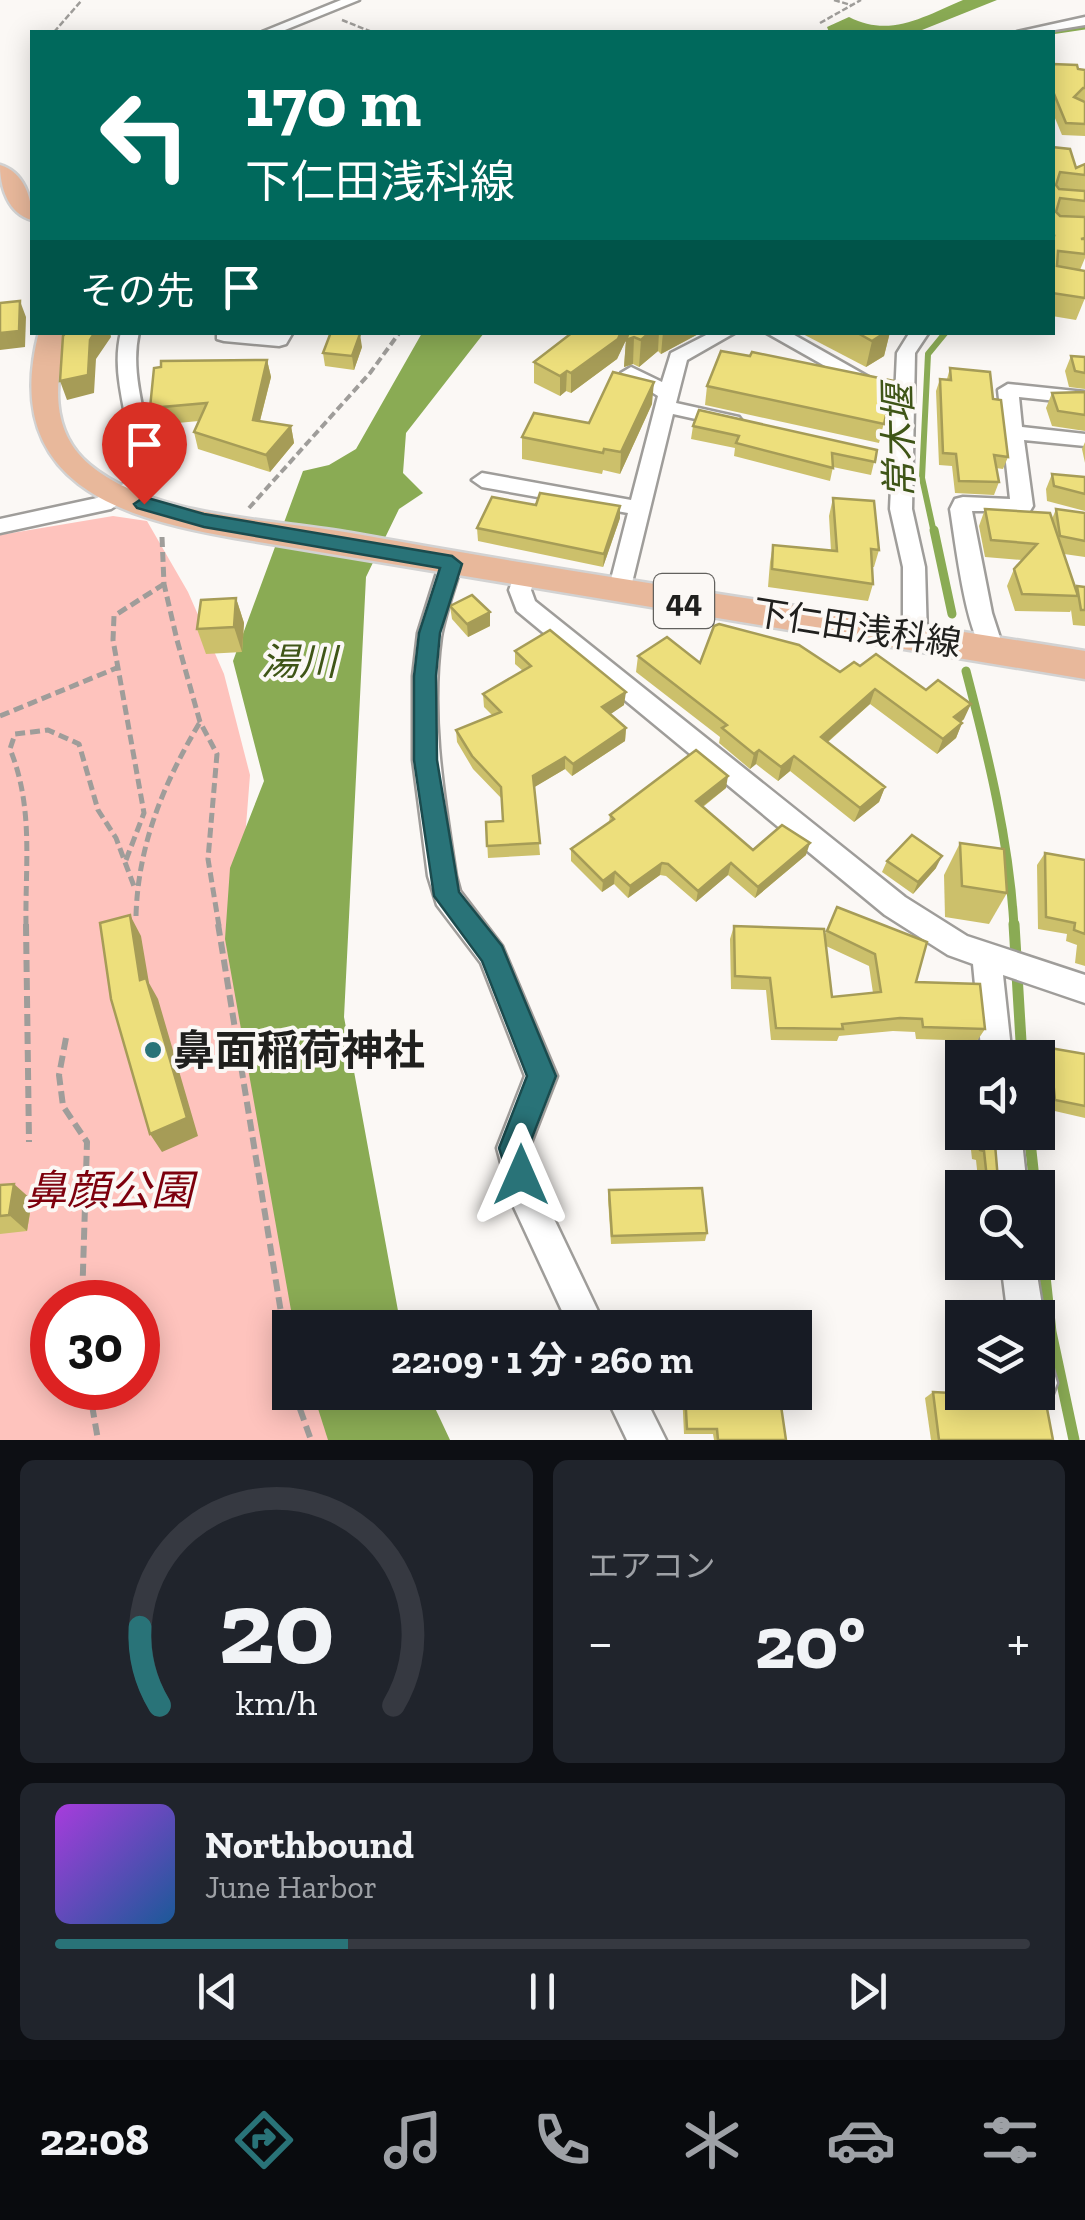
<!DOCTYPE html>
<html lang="ja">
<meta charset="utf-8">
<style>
:root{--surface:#171b24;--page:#20242c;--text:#f1f3f6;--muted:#9ea1a6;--line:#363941;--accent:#297378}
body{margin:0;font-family:"Zilla Slab","Noto Sans JP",serif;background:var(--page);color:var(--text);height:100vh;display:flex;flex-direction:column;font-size:38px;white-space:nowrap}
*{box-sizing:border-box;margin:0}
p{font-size:32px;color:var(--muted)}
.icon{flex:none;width:55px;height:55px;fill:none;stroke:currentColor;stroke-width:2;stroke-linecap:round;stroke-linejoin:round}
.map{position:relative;height:1440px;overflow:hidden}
.sheet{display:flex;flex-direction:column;gap:20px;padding:20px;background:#0d0f14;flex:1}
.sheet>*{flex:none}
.hud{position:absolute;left:30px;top:30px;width:1025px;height:305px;border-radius:0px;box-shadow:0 5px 25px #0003;background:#00695c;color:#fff;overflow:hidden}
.fabs{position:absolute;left:945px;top:1040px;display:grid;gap:20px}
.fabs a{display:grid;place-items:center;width:110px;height:110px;border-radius:0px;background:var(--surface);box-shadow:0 5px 25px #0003;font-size:50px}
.speed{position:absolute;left:30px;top:1280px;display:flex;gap:20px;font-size:50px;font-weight:700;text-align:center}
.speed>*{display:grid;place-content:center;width:130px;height:130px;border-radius:50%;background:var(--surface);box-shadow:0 5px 25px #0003;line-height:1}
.speed .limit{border:15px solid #d22;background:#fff;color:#111}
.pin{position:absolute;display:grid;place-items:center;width:85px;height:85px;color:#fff;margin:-102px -42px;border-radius:50% 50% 50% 0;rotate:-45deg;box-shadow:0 0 10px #0007}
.pin .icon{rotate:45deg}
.me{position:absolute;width:110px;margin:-55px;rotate:0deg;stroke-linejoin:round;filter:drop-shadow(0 0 8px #0008)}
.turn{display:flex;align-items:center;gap:35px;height:210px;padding:0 50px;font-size:45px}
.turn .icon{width:130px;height:130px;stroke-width:2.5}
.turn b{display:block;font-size:70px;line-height:85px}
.then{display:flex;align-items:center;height:95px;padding:0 50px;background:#0003;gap:20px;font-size:38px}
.big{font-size:75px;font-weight:700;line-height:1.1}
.sheet .widget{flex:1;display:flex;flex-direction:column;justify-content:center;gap:15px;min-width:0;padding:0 35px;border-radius:15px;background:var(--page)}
.sheet .dial{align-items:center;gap:0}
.dial svg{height:260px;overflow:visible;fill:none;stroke:var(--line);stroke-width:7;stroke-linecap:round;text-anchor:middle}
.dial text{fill:var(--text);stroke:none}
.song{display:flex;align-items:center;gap:30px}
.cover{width:120px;height:120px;border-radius:15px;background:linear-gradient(135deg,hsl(280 70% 55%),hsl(210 70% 35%))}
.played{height:10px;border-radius:5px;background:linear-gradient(90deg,var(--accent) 30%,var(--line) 30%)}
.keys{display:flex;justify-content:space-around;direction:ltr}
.heat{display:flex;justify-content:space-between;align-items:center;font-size:55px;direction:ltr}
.sheet .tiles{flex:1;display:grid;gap:20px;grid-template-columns:1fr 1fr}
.widget:last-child{grid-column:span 2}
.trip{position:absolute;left:272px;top:1310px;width:540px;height:100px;border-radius:0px;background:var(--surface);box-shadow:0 5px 25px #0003;font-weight:700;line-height:100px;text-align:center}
.menu{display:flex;height:160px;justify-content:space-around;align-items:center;background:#090b0e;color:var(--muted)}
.menu .icon{width:70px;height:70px}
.menu .selected{color:var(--accent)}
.menu b{font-size:45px;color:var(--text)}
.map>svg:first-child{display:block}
</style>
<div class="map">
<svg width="1085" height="1440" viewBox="0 0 1085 1440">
<rect width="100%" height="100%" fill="#fbf8f5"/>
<path fill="#fec3bd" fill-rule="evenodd" d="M 113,516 L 147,521 L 188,592 L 224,674 L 250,775 L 237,941 L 308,1327 L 290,1328 L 290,1392 L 326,1393 L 346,1440 L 0,1440 L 0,535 ZM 52,1302 L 138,1302 L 138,1388 L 52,1388 Z"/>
<g fill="#8aab54">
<path d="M 963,0 L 997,0 L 917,32 L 829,32 L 827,27 L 849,17 C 890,38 923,17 963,0 Z"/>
<polygon points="422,333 484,333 406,433 403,473 423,493 399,509 366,577 344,1017 401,1327 294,1327 225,939 230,868 264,781 233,661 303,471 329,465 356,449"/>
<polygon points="313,1393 428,1393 450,1440 328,1440"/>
</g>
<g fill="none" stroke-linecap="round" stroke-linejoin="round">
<polyline stroke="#8aab54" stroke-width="5" points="1051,32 1085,27"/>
<polyline stroke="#8aab54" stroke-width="6" points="934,533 922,478 928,354 946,332"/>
<g stroke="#8aab54" stroke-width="9">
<polyline points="934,530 952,614"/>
<path d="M 966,671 C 988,755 1009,840 1014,926"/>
</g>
<g stroke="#8aab54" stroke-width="11">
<polyline points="1014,924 1022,1058"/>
<polyline points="1029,1132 1035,1188"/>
<polyline points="1038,1211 1051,1332 1074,1440"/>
</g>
<defs>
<g id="minor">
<polygon points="341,0 359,0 280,32 262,32"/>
<polygon points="1085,17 1085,25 1043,32 1017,32"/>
<path d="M 121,332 L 139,332 C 127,385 157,432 149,484 L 111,509 L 0,533 L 0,519 L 97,498 L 129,481 C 138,430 108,384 121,332 Z"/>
<polygon points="217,332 293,332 286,344 279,346 224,341 217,339"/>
<polygon points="712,332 736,332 687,360 676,403 739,417 742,421 732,427 673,414 630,591 619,599 611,597 608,591 628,513 482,487 472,480 482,473 631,500 658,396 621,373 631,367 662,382 671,353"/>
<polygon points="765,332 789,332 881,384 878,388 864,388"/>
<polygon points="910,332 929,332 915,353 912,509 925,567 927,637 915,646 903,637 903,567 890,509 897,353"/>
<path d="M 1008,384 L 1085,392 L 1085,404 L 1019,397 L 1022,427 L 1085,434 L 1085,446 L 1024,440 L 1033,506 L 1030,511 L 972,511 L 992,613 L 1004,650 L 992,659 C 967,651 955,537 950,509 L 955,499 L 963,497 L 1010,499 L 998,390 Z"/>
<path d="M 451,555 L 462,563 C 455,587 445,613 441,637 C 430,717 444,797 456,876 L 460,891 L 502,946 L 557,1076 L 529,1148 L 544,1198 L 606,1328 L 570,1328 L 512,1203 L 497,1148 L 525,1076 L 481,963 L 437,905 L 428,876 L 413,760 L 413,676 L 418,633 L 440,563 Z"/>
<polygon points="524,569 535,577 531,590 535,601 905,897 967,936 1085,975 1085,1003 1003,975 1012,1058 982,1058 973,964 948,955 885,915 517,611 509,590 516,571"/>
<polygon points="989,1132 1021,1132 1027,1188 994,1188"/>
<polygon points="1001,1262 1035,1262 1044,1318 1038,1330 1038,1318 1008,1318"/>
<polygon points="1038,1358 1051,1363 1057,1383 1052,1396 1039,1401 1025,1392 1038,1392"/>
<polygon points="604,1392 642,1392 666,1440 627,1440"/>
</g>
<g id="primary">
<path d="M 0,165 C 24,172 32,198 32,220 C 8,214 0,187 0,165 Z"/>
<path d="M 39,332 L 69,332 C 54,379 49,431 90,465 C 154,518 272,519 351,533 C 595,577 840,612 1085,651 L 1085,679 L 235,538 C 118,518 0,482 39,332 Z"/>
</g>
</defs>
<use href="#minor" stroke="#9f9d9a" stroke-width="5"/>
<use href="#primary" stroke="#d2d2d2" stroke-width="5"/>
<g stroke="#9f9d9a" stroke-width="2.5" stroke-dasharray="6 2.5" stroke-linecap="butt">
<polyline points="834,0 851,5"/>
<polyline points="342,20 372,32"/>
<polyline points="820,23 861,0"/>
<polyline points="54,32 82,0"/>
</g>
<polyline stroke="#9f9d9a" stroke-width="4" stroke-dasharray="8 4" stroke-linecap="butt" points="249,508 370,373 400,332"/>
<g stroke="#9f9d9a" stroke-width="5" stroke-dasharray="10 5" stroke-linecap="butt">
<polyline points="162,537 164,584 177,640 200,722 217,754 208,859 219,926"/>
<polyline points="0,716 119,667"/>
<polyline points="126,860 144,813 113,640 114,616 164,584"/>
<path d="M 136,916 C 138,844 164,783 200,722"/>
<path d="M 26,926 C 25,865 34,808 10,749 L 15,734 L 48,730 L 79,744 L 98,810 L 116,838 L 135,889"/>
</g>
<g stroke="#9f9d9a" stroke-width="6" stroke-dasharray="12 6" stroke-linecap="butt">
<polyline points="26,924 29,1142"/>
<polyline points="218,924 290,1368"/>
<polyline points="66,1038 59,1075 63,1106 87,1142 82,1302"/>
<polyline points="89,1388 98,1440"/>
<polyline points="294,1392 311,1440"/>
</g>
<use href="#minor" fill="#fff" fill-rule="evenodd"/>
<use href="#primary" fill="#e8b89b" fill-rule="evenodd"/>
</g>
<g fill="#ccc06b" fill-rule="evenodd">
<polygon points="1052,64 1085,70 1085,136 1062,135 1052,111"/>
<polygon points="1052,147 1076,168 1085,164 1085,258 1080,270 1085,298 1076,320 1052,316"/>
<polygon points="573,332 702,332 661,354 658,351 639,367 633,364 624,367 626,340 617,359 571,393 566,391 560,396 534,383 534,362"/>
<polygon points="799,332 890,332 884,356 866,367"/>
<polygon points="362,347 354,370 325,366 323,353"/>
<polygon points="1071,356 1085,357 1085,389 1069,387 1065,371"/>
<polygon points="267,360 271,377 260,421 291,426 294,443 270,472 198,449 194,432 199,421 156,425 150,408"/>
<polygon points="950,368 993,399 1008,457 1003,469 996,468 999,482 994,495 955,493 952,466 939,465 936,391 940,379 947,379"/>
<polygon points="894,381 879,443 705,405 707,386"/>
<polygon points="1085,392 1085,431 1052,426 1046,408 1052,393"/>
<polygon points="652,404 620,474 603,470 602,474 522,459 522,437 589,423"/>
<polygon points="693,426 877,450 871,475 833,467 830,481 734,456 735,448 691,439"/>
<polygon points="1085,442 1085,463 1082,449"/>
<polygon points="1052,474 1085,477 1085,511 1047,501 1046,489"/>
<polygon points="833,498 879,550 874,567 872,567 873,584 868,601 768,587 770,562 773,545 831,551 829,516"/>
<polygon points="536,505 620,506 620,518 603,567 478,541 477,528"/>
<polygon points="985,509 1052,519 1056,509 1085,513 1085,557 1064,554 1076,589 1077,586 1085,587 1085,626 1073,625 1071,610 1070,612 1015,611 1007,586 1014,569 1022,560 985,557 979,526"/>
<polygon points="236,598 244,623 242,652 206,654 197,629"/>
<polygon points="450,606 490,626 468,637 452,619"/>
<polygon points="515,651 624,705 610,714 626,728 625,741 572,776 565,769 534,787 540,855 488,858 486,822 503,821 502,799 473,769 457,742 456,730 492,715 484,707 483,694 523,671 515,664"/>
<polygon points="638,656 700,663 840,672 860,666 964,719 961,722 962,723 956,738 937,754 870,704 827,743 885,787 879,802 854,822 790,771 778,781 756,764 750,769 719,743 720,737 636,672"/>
<polygon points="726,788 703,807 753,850 806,855 755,898 728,875 696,902 666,876 660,875 628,898 614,884 602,892 571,861 571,849 609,823 610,815"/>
<polygon points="960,843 1007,893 989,924 945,917 944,875"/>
<polygon points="1045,853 1085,860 1085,966 1075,963 1077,945 1066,941 1067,934 1038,929 1037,865"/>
<polygon points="887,861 936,868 913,894 882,872"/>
<path d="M 837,907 L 916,982 L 985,1029 L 977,1041 L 916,1039 L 915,1032 L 893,1031 L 839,1036 L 837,1041 L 771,1040 L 766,990 L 731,989 L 730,939 L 734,926 L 825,935 ZM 826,946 L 869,966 L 873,993 L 832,997 Z"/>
<polygon points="1050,1048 1085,1054 1085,1118 1046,1109 1042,1058"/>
<polygon points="969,1132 994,1132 998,1180 1010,1188 979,1188 976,1160 972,1159"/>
<polygon points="0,1185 32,1200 27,1231 0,1234"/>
<polygon points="609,1190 707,1233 705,1241 611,1244 608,1199"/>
<polygon points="986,1262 1007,1262 1007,1268 999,1275 987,1274"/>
<polygon points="682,1392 779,1392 786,1440 714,1440 713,1434 684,1434"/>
<polygon points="933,1392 1053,1440 931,1440 925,1398"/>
</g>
<g fill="#a69c57">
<polygon points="20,301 26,317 25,347 0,350 0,333"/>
<polygon points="95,332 110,332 111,337 96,359 94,393 67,400 60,381"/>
<polygon points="621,332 629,332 634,337 633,364 624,367 626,340 617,359 571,393 571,373"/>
<polygon points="650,332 659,332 658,351 639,367 641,340"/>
<polygon points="663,332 702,332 661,354"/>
<polygon points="886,332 890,332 884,356 866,367 872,341"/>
<polygon points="360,334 362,347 354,370 352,356"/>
<polygon points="267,360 271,377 256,436 253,420"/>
<polygon points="567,371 566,391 560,396 560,376"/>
<polygon points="654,382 652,404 620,474 621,452"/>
<polygon points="291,426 294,443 270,472 266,455"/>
<polygon points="620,506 620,518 603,567 604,554"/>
<polygon points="236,598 244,623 242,652 234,627"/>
<polygon points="490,612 490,626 468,637 467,624"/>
<polygon points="875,689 870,704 816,752 821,737"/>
<polygon points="626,692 624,705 602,720 602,707"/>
<polygon points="971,704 964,719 948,732 954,717"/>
<polygon points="962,723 956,738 937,754 943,739"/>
<polygon points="626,728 625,741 572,776 573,764"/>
<polygon points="759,750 756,764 750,769 754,754"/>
<polygon points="794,756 790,771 778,781 781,767"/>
<polygon points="565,757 565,769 533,788 533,776"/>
<polygon points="728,776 726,788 694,813 696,801"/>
<polygon points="885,787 879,802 854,822 860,808"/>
<polygon points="810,843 806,855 755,898 758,887"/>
<polygon points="942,856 936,868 913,894 918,882"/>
<polygon points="662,863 660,875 628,898 630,886"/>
<polygon points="731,863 728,875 696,902 698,891"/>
<polygon points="615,872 614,884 602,892 603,881"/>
<polygon points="130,915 141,936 149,983 158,999 198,1136 162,1152 150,1134 140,980"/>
<polygon points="14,1184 32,1200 27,1231 9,1215"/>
</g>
<g fill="#eddf7c" stroke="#a69c57" stroke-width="2.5">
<polygon points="1052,64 1077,65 1078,69 1085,70 1085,88 1083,88 1074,97 1085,102 1085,124 1066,123 1052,89"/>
<polygon points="1052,147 1070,149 1076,168 1085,164 1085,175 1060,172 1056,185 1059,189 1085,191 1085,201 1060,198 1056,212 1060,216 1085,217 1085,238 1081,239 1085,239 1085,254 1058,251 1057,266 1085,271 1085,298 1052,293 1052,235 1054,235 1052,227"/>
<polygon points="20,301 19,331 0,333 0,303"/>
<polygon points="66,332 95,332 90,340 88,375 60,381 63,336"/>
<polygon points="331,332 360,334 352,356 323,353"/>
<polygon points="573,332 621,332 618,339 571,373 567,371 560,376 534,362"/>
<polygon points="629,332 650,332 641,340 634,337 626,340"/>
<polygon points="856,332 886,332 872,341"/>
<polygon points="721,351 750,356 752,352 894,381 884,424 707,386"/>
<polygon points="1071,356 1085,357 1085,373 1075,371"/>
<polygon points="267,360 253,420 291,426 266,455 194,432 207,403 150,408 154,368 161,367 161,361"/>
<polygon points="950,368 990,372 993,399 1001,400 1008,457 994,455 999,482 959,481 956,454 943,453 940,379 951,380"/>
<polygon points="613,372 654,382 621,452 604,449 603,453 522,437 534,413 589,423"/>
<polygon points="1085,392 1085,415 1058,411 1052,393"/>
<polygon points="699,410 877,450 875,462 832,453 833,468 736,443 739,436 693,426"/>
<polygon points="1052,474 1085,477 1085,494 1054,486"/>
<polygon points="540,493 620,506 604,554 477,528 492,497 536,505"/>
<polygon points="833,498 874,501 879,550 871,549 873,584 772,569 773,545 837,551"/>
<polygon points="985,509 1050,513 1078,596 1022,594 1014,569 1037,544 991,540"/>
<polygon points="1056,509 1085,513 1085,541 1060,536"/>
<polygon points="1077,586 1085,587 1085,610 1081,610"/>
<polygon points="472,595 490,612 467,624 450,606"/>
<polygon points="236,598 234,627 197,629 201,600"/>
<polygon points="719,624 799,645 840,672 854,662 860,666 876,654 926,690 938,680 971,704 954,717 962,723 943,739 875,689 821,737 885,787 860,808 794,756 781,767 759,750 754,754 722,728 727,725 638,656 667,637 700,663 714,626"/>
<polygon points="550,630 626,692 602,707 626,728 573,764 565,757 533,776 540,843 487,846 486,822 503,821 501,787 472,756 456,730 501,712 483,694 531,666 515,651"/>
<polygon points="696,750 728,776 696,801 753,850 782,825 810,843 758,887 731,863 698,891 668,864 662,863 630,886 615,872 603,881 571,849 614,819 610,815"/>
<polygon points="912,835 942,856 918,882 887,861"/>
<polygon points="960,843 1004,849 1007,893 962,886"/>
<polygon points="1045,853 1085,860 1085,934 1074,930 1075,923 1046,917"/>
<polygon points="837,907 927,942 916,982 980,984 985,1029 923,1027 922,1019 900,1018 842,1024 843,1029 776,1028 770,978 735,976 734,926 824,929 832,997 881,992 875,954 827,931"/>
<polygon points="130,915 140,980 146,978 187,1118 150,1134 111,999 100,923"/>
<polygon points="1050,1048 1085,1054 1085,1106 1055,1100"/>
<polygon points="978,1132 994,1132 998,1180 1010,1183 1010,1188 988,1188 984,1151 980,1150"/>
<polygon points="14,1184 9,1215 0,1216 0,1185"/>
<polygon points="702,1188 707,1233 612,1236 609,1190"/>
<polygon points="995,1262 1007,1262 1007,1268 995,1267"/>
<polygon points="685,1392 779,1392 786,1440 718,1440 717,1429 687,1429"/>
<polygon points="933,1392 1045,1398 1053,1440 939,1440"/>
</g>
<polygon fill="#297378" stroke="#1b4b4e" stroke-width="2.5" points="144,497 204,514 452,556 462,564 440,633 436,676 437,760 459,892 502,946 556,1076 528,1148 536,1175 532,1186 521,1190 511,1186 499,1148 527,1076 482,961 434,896 414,760 414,676 419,633 440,568 204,527 137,508 134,504"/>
<circle fill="#297378" stroke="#fbf8f5" stroke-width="4" cx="153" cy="1050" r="10"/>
<g text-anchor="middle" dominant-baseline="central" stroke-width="8" stroke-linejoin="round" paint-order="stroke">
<rect fill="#fbf8f5" stroke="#62615e" stroke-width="2.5" x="654" y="574" width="60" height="54" rx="8"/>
<g font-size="32" font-weight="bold" fill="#20201e">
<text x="684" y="601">44</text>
</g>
<g font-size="35" fill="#20201e" stroke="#fbf8f5">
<text transform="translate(857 628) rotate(9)">下仁田浅科線</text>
</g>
<g font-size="38" font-style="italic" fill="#3f5517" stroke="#fbf8f5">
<text transform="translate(899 442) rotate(-91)">常木堰</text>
<text x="299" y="662">湯川</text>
</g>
<g font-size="42" font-weight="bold" fill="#20201e" stroke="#fbf8f5" text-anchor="start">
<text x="173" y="1050">鼻面稲荷神社</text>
</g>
<g font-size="42" font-style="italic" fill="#7d000d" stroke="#fbf8f5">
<text x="109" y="1190">鼻顔公園</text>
</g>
</g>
</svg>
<div class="fabs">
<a><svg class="icon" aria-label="sound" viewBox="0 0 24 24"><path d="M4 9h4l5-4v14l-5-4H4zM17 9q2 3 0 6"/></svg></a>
<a><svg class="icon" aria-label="search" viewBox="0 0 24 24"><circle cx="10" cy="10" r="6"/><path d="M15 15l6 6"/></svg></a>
<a><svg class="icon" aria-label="layers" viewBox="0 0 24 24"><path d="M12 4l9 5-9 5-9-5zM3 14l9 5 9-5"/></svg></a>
</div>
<div class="speed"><div class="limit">30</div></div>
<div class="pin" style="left:144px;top:504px;background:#d93025"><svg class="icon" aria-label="arrive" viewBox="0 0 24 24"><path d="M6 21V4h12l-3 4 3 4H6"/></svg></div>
<svg class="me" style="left:521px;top:1175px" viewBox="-20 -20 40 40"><path d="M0-17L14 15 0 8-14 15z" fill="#297378" stroke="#fff" stroke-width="4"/></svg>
<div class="trip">22:09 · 1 分 · 260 m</div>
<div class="hud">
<div class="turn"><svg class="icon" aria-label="left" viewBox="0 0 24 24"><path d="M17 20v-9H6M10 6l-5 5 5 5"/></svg><div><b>170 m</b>下仁田浅科線</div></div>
<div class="then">その先<svg class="icon" aria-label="arrive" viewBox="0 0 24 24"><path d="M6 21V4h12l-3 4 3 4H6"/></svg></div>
</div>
</div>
<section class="sheet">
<div class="tiles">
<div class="widget dial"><svg viewBox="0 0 100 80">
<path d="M14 69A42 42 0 1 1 86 69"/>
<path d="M14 69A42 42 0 0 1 8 45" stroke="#297378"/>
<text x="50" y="56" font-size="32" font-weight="700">20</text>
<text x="50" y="72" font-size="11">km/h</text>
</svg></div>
<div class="widget"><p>エアコン</p>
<div class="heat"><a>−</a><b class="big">20°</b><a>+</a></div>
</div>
<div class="widget">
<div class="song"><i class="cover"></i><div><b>Northbound</b><p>June Harbor</p></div></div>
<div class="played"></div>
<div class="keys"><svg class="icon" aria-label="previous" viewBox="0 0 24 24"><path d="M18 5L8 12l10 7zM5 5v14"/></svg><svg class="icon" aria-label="pause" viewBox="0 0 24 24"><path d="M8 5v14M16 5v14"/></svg><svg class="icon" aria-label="next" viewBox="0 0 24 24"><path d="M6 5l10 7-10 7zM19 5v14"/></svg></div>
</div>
</div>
</section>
<nav class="menu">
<b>22:08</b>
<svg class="icon selected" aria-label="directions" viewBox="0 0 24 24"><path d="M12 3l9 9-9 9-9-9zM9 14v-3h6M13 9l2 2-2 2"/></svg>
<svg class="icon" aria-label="music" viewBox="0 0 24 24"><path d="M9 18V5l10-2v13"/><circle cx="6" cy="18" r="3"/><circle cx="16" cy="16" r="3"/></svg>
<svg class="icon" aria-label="phone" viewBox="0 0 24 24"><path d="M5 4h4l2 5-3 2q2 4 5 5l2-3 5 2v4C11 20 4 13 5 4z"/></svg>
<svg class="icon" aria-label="climate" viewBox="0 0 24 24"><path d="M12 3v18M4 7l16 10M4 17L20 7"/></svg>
<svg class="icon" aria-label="car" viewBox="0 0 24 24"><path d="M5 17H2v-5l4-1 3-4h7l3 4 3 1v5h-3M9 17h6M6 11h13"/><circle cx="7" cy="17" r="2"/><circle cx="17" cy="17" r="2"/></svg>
<svg class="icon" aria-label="filters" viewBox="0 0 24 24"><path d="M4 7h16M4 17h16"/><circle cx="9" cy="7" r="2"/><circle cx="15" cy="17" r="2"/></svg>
</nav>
